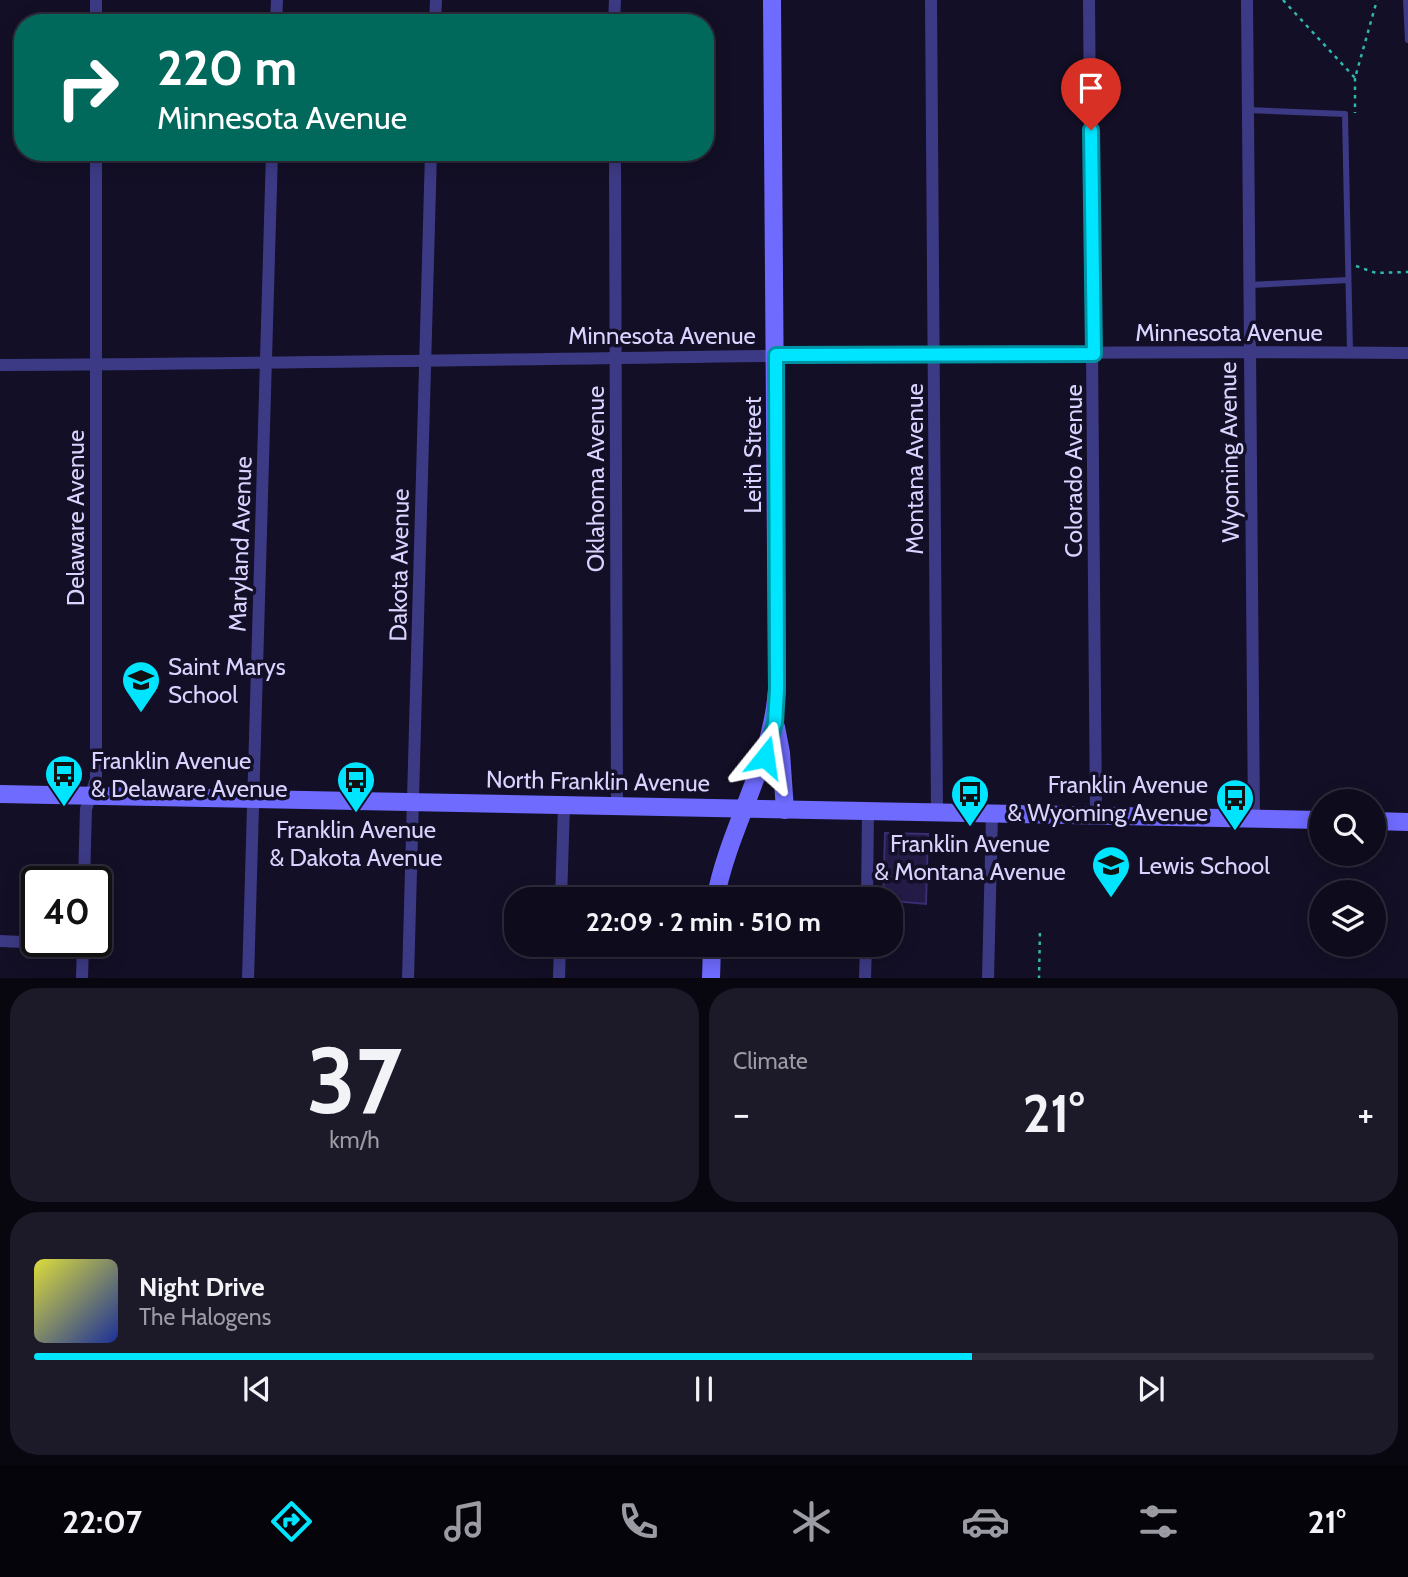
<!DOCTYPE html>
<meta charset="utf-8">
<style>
:root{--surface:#0e0b1c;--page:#1c1929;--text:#f1f3f6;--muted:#9b9ba3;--line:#2e2b3b;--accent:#00e5ff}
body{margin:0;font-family:Cabin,sans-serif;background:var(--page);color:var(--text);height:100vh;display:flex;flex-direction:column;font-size:26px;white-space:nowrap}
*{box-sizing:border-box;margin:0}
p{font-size:23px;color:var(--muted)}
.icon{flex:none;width:38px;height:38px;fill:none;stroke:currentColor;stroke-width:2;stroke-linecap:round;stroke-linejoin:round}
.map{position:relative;height:978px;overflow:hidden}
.sheet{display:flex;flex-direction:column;gap:10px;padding:10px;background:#08060f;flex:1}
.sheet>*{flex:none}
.banner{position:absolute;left:14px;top:14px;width:700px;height:147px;border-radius:28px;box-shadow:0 4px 18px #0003,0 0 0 2px var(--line);background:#00695c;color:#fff;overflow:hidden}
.fabs{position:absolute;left:1309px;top:789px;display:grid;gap:14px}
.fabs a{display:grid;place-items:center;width:77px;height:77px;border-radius:50%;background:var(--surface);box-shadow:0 4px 18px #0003,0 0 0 2px var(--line);font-size:35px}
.speed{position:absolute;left:21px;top:866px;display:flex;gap:14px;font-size:35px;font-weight:700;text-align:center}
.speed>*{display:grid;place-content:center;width:91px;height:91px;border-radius:50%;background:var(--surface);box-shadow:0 4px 18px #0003,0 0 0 2px var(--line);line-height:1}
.speed .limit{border:4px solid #111;border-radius:10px;background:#fff;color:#111}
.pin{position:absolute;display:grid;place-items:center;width:60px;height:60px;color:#fff;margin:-72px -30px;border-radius:50% 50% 50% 0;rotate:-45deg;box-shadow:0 0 7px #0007}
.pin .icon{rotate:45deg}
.me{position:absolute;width:77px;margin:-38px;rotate:15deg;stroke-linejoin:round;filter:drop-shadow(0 0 5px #0008)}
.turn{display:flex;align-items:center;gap:24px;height:147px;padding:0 28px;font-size:32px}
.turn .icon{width:91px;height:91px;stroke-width:2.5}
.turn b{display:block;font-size:49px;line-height:60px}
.big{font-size:52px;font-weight:800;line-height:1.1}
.sheet .tile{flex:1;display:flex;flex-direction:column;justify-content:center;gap:10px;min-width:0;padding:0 24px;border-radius:28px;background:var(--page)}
.sheet .dial{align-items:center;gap:0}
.dial b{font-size:91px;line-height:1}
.song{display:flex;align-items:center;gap:21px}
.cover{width:84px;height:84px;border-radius:10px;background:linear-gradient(135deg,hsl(60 70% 55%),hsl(230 70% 35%))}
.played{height:7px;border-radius:4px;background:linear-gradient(90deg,var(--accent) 70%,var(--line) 70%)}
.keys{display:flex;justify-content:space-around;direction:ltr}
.heat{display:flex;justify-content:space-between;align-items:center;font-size:38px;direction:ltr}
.sheet .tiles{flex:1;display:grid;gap:10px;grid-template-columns:1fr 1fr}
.tile:last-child{grid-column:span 2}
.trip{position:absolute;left:504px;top:887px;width:399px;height:70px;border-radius:28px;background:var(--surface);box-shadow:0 4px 18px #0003,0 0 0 2px var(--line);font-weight:800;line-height:70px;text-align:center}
.tab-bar{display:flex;height:112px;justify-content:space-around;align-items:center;background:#06040b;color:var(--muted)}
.tab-bar .icon{width:49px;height:49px}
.tab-bar .on{color:var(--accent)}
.tab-bar b{font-size:32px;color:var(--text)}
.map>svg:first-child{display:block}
</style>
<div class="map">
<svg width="1408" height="979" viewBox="0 0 1408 979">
<rect width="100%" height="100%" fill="#130f26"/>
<polygon fill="#241b47" stroke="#3b2d73" stroke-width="2" points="885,833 928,834 926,904 883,900"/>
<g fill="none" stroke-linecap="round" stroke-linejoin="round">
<g stroke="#2fb8b0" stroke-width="2.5" stroke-dasharray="3.5 5" stroke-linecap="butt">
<polyline points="1283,0 1355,78 1377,0"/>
<polyline points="1355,78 1355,113"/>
<polyline points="1356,266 1376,273 1408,272"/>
<polyline points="1039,979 1040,928"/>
</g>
<g stroke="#3d3a85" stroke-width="6">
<polyline points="1406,0 1408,40"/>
<polyline points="1248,110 1345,114 1350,352"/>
<polyline points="1250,285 1348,280"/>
</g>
<g stroke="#3d3a85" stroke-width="12">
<polyline points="931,0 937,812"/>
<polyline points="1089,0 1096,816"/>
<polyline points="1247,0 1254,819"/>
<polyline points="96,23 96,0"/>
<polyline points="276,23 277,0"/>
<polyline points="435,23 436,0"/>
<polyline points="614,23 615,0"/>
<polyline points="615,152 617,806"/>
<path d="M 0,365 C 469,363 939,349 1408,353"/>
<polyline points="84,882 86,809 96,779 96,152"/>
<polyline points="561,900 564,805"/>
<polyline points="867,900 868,811"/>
<polyline points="0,941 69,944 83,942"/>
<polyline points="82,979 83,942"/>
<polyline points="248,979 272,152"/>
<polyline points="408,979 431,152"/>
<polyline points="559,979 560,945"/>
<polyline points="865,979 866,945"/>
<polyline points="988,979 992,813"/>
</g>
<g stroke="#6f6bff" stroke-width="18">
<polyline points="776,727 781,753 785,810"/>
<polyline points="0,794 1321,820"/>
<polyline points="1374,821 1408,822"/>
<path d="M 715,900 C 729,826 772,764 777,689 L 772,0"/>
<polyline points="711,979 712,945"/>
</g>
</g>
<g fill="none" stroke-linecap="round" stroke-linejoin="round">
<defs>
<polyline id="route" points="765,757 775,723 777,689 776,355 1094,354 1091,130"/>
</defs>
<use href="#route" stroke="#0095a6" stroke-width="18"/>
<use href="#route" stroke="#00e5ff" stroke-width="12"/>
</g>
<defs>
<symbol id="school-pin" viewBox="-11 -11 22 30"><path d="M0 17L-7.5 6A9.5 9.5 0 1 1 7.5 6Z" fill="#00e5ff" stroke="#130f26"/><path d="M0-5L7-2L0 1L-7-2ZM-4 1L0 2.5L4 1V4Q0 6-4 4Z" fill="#111"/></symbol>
<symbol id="bus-pin" viewBox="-11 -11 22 30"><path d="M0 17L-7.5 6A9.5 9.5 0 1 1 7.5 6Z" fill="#00e5ff" stroke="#130f26"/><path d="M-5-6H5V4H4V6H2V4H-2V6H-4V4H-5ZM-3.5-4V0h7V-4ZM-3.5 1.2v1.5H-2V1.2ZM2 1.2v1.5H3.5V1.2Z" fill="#111"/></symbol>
</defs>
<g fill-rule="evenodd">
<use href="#school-pin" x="119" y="658" width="44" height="60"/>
<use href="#bus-pin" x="42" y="752" width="44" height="60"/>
<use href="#bus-pin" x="334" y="758" width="44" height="60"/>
<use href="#bus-pin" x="948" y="772" width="44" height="60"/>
<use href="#bus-pin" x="1213" y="776" width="44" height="60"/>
<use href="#school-pin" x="1089" y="843" width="44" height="60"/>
</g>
<g text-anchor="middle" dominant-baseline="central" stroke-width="7" stroke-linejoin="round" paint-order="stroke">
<g font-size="24" fill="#d9d4ff" stroke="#130f26">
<text x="1229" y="332">Minnesota Avenue</text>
<text x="662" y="335">Minnesota Avenue</text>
<text transform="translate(1229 452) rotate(-91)">Wyoming Avenue</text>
<text transform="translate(752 455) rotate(-90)">Leith Street</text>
<text transform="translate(914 469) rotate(-90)">Montana Avenue</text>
<text transform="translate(1073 471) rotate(-90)">Colorado Avenue</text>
<text transform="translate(595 479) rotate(-90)">Oklahoma Avenue</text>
<text transform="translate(75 518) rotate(-90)">Delaware Avenue</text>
<text transform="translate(240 544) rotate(-88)">Maryland Avenue</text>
<text transform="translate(399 565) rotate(-89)">Dakota Avenue</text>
<text transform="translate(598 781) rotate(1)">North Franklin Avenue</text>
</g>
<g font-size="24" fill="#d9d4ff" stroke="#130f26" text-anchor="start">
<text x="168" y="666">Saint Marys<tspan x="168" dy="28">School</tspan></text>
<text x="91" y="760">Franklin Avenue<tspan x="91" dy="28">&amp; Delaware Avenue</tspan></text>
<text x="1208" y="784" text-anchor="end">Franklin Avenue<tspan x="1208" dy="28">&amp; Wyoming Avenue</tspan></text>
<text x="356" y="829" text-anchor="middle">Franklin Avenue<tspan x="356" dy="28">&amp; Dakota Avenue</tspan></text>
<text x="970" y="843" text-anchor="middle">Franklin Avenue<tspan x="970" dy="28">&amp; Montana Avenue</tspan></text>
<text x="1138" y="865">Lewis School</text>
</g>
</g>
</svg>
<div class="fabs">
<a><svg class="icon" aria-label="search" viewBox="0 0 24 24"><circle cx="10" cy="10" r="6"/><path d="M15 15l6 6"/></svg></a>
<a><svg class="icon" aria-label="layers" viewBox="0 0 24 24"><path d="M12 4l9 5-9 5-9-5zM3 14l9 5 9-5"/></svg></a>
</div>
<div class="speed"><div class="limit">40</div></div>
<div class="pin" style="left:1091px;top:130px;background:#d93025"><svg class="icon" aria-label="arrive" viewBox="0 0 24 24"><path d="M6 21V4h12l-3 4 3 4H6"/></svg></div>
<svg class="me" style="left:765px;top:757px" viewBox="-20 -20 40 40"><path d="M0-17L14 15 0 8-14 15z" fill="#00e5ff" stroke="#fff" stroke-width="4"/></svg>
<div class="trip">22:09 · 2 min · 510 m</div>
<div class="banner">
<div class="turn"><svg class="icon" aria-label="right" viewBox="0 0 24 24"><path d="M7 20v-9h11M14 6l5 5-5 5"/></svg><div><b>220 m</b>Minnesota Avenue</div></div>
</div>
</div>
<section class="sheet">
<div class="tiles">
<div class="tile dial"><b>37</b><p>km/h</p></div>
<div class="tile"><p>Climate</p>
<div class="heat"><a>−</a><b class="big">21°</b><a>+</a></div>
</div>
<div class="tile">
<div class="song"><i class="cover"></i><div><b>Night Drive</b><p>The Halogens</p></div></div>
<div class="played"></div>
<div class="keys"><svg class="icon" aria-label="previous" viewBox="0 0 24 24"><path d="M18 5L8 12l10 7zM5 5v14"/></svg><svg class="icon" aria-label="pause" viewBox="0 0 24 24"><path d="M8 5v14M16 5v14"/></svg><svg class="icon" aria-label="next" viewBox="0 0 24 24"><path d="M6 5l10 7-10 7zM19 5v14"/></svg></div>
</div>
</div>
</section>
<nav class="tab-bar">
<b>22:07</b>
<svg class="icon on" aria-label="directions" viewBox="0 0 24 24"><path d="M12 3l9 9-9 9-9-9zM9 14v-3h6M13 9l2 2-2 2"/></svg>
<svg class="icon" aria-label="music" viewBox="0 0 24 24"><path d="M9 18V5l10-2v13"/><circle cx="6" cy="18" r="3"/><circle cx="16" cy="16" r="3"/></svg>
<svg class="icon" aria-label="phone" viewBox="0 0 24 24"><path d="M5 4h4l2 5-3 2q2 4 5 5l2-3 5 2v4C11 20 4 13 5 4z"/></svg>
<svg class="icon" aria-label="climate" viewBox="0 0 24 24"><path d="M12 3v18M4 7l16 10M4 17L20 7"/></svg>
<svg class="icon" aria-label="car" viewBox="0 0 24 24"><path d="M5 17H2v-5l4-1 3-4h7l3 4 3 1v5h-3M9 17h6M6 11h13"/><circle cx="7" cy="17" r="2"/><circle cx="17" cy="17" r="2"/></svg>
<svg class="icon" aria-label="filters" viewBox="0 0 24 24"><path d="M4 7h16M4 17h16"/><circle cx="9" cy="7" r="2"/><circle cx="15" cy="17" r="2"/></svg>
<b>21°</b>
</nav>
